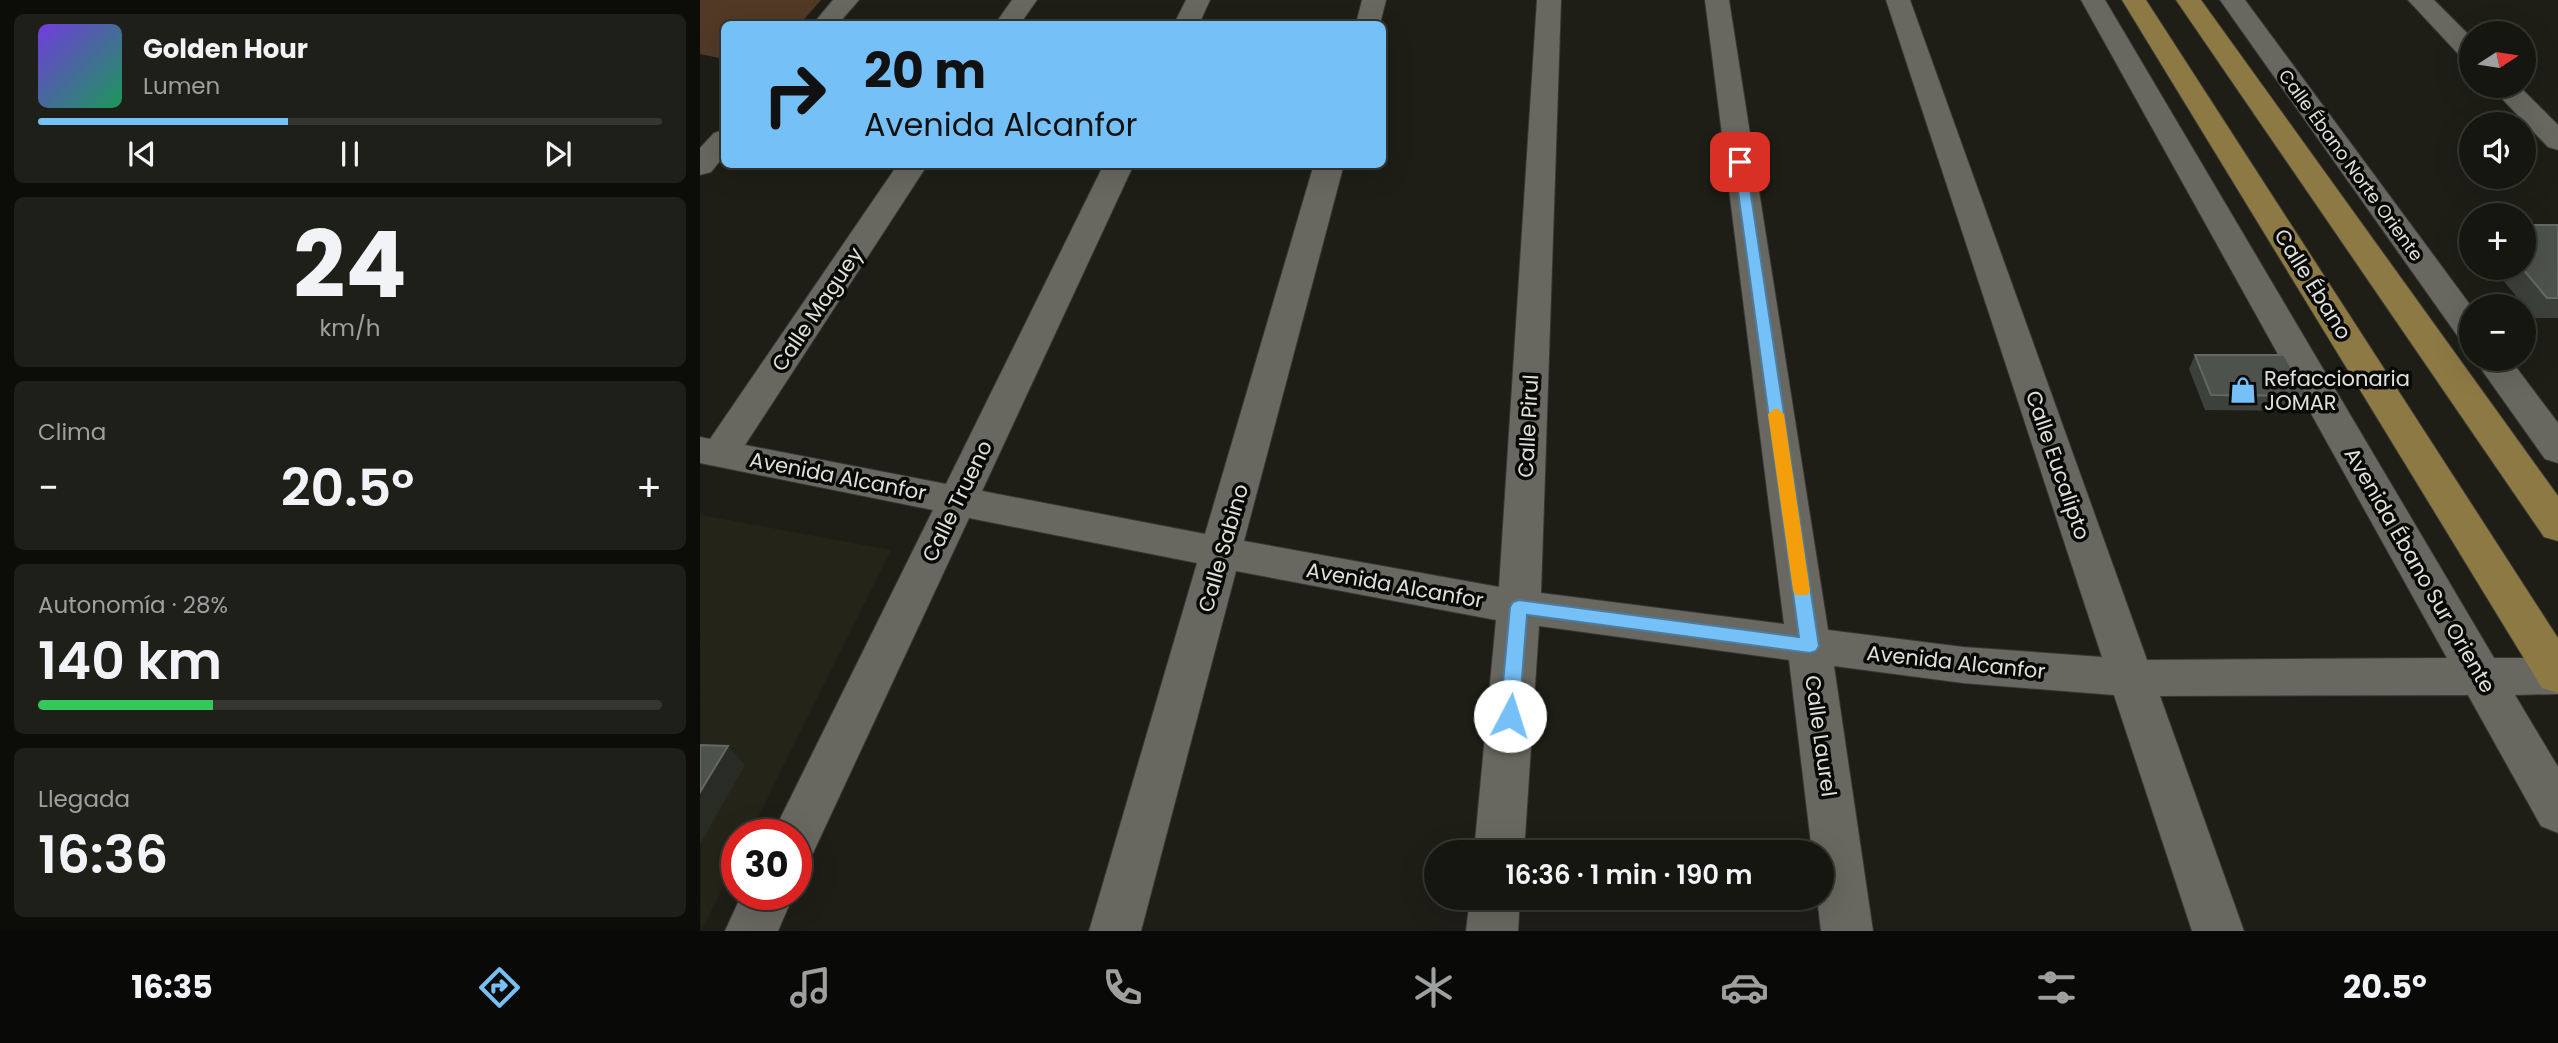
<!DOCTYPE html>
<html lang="es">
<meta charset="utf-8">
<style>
:root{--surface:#161611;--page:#1f1f1a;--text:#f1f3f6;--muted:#9e9f9f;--line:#353531;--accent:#75c0f6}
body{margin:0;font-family:Poppins,sans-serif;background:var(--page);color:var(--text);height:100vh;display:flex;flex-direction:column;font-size:26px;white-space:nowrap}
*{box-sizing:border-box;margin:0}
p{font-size:23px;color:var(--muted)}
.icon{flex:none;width:38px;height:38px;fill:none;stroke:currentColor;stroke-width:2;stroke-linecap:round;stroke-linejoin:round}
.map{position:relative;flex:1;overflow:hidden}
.side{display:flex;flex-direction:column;gap:14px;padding:14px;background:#0c0c09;width:700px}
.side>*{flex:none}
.guide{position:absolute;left:21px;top:21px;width:665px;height:147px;border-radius:10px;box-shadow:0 7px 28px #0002,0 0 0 2px var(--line);background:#75c0f6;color:#111;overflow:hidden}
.needle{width:46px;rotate:78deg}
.tools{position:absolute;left:1759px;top:21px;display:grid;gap:14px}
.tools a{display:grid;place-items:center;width:77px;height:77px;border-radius:50%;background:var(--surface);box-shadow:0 7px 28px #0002,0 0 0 2px var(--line);font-size:35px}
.speed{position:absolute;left:21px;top:819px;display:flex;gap:14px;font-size:35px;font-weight:700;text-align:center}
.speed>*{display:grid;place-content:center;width:91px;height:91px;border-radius:50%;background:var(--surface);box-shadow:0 7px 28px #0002,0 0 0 2px var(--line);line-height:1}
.speed .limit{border:10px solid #d22;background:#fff;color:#111}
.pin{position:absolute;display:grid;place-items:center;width:60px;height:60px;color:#fff;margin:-30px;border-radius:14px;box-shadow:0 4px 10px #0006}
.me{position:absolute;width:77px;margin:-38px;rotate:5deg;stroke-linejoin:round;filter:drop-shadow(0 0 5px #0008)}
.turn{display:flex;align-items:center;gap:24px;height:147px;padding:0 28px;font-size:32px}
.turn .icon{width:91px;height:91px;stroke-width:2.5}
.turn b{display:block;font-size:49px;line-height:60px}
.big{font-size:52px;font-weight:600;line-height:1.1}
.side .widget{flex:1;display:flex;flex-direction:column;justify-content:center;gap:10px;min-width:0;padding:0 24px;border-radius:10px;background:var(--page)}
.side .dial{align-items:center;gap:0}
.dial b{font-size:91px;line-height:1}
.song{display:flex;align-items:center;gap:21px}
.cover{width:84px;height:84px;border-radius:10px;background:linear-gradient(135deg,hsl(260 70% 55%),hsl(150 70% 35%))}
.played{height:7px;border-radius:4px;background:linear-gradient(90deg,var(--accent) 40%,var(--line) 40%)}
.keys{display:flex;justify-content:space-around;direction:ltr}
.heat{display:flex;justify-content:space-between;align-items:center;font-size:38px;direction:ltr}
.charge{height:10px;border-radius:5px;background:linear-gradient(90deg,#34c759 28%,var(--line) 0)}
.trip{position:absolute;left:724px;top:840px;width:410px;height:70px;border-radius:35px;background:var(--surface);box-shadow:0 7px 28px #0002,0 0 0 2px var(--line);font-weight:600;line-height:70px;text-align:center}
.tabs{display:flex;height:112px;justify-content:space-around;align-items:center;background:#090907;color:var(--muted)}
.tabs .icon{width:49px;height:49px}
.tabs .current{color:var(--accent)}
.tabs b{font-size:32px;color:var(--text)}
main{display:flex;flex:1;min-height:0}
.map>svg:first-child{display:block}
</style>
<main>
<section class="side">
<div class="widget">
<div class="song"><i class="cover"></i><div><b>Golden Hour</b><p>Lumen</p></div></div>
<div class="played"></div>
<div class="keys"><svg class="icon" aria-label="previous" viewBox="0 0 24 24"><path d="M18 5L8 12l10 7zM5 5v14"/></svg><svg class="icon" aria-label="pause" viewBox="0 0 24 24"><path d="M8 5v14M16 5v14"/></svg><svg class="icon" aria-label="next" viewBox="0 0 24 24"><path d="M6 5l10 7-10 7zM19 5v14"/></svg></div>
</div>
<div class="widget dial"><b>24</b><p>km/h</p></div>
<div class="widget"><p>Clima</p>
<div class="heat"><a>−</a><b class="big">20.5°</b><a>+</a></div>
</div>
<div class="widget"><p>Autonomía · 28%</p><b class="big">140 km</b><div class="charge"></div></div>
<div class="widget"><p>Llegada</p><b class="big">16:36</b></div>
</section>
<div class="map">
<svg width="1858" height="931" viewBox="0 0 1858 931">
<rect width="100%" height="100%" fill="#1e1e17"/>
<polygon fill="#242518" points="0,515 191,550 49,835 37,835 37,860 1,931"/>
<polygon fill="#513926" points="0,0 121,0 100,24 24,24 24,59 0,54"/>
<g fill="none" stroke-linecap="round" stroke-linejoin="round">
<defs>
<g id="minor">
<polygon points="133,0 159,0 138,24 113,24"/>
<polygon points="312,0 337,0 320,24 295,24"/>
<polygon points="486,0 510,0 499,24 474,24"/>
<polygon points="662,0 686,0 680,24 656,24"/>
<polygon points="837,0 861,0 841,593 1084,624 1005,0 1029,0 1128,630 1263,647 1402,657 1186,0 1210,0 1447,660 1747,658 1381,0 1405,0 1794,658 1858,658 1858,694 1815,695 1858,767 1858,833 1841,826 1768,695 1460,696 1544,931 1492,931 1414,695 1263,683 1134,666 1173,931 1121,931 1117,898 1122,898 1122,852 1112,852 1089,660 839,626 824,852 774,852 796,620 536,571 441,931 389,931 497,563 269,518 113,853 96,859 96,835 72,835 233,510 0,463 0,437 10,439 198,164 228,164 45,445 246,484 404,164 434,164 282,491 505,534 614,164 644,164 544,541 799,587"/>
<polygon points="1520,0 1545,0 1771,306 1771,341 1759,338"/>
<polygon points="1708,0 1734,0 1771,37 1771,60 1762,58"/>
<polygon points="1790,86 1819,86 1858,125 1858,150 1848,147"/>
<polygon points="24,130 24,156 11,172 0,175 0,148 14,133"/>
<polygon points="1774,359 1810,359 1858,423 1858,463 1845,459"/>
<polygon points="42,894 94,894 78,931 25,931"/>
<polygon points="770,898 820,898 818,931 766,931"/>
</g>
<g id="major">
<polygon points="1422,0 1446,0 1858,638 1858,693 1842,688"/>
<polygon points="1476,0 1501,0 1858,496 1858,541 1844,537"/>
</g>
</defs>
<use href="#minor" stroke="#373833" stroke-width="2"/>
<use href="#major" stroke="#373833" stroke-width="2"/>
<use href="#minor" fill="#686860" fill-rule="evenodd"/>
<use href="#major" fill="#8d7944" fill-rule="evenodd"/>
</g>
<g fill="#3c413b">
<polygon points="1858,225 1858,318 1834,318 1793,268 1824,268"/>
<polygon points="1495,355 1608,396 1601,411 1505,410 1489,369"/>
</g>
<polygon fill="#292c25" points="28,746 45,765 0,844 0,792"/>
<g fill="#4e524c" stroke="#646863" stroke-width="2">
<polygon points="1824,225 1858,225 1858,298 1847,298 1822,268 1824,268"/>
<polygon points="1495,355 1584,355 1608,396 1511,395"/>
<polygon points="0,745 28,746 0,792"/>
</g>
<polygon fill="#75c0f6" stroke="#4c7da0" stroke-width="2" points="1040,158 1046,162 1119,646 1116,651 1110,653 827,615 819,716 817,722 810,724 803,722 800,716 810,607 813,602 819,600 1099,637 1034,162"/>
<polygon fill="#f59e0b" points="1076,408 1084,414 1110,590 1108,595 1095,595 1093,590 1068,414"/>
<defs>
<symbol id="shop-bare" viewBox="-9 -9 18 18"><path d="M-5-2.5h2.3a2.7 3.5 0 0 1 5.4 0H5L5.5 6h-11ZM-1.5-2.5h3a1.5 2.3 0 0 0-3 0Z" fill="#75c0f6" stroke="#080806" stroke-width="2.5" paint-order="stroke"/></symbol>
</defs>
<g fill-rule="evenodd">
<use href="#shop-bare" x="1524" y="371" width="38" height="38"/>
</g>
<g text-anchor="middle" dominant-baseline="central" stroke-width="7" stroke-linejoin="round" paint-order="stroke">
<g font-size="18" fill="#dfe0db" stroke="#080806">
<text transform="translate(1651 165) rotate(54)">Calle Ébano Norte Oriente</text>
</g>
<g font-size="21" fill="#dfe0db" stroke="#080806">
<text transform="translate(1613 284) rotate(58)">Calle Ébano</text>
<text transform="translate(117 309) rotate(-56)">Calle Maguey</text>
<text transform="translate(828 426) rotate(-87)">Calle Pirul</text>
<text transform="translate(1358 465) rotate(71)">Calle Eucalipto</text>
<text transform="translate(138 476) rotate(11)">Avenida Alcanfor</text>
<text transform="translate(257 501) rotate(-64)">Calle Trueno</text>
<text transform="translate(523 548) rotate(-74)">Calle Sabino</text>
<text transform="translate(1720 570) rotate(60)">Avenida Ébano Sur Oriente</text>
<text transform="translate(695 585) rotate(10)">Avenida Alcanfor</text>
<text transform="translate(1256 662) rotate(6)">Avenida Alcanfor</text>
<text transform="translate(1121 736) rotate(82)">Calle Laurel</text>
</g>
<g font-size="21" fill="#dfe0db" stroke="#080806" text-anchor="start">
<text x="1564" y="378">Refaccionaria<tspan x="1564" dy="24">JOMAR</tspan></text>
</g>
</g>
</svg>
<div class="tools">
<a><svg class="needle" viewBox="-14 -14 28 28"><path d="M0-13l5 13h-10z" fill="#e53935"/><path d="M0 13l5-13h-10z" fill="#9e9f9f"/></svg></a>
<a><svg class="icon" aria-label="sound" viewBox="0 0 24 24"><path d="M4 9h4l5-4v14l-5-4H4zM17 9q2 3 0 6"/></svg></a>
<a>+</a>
<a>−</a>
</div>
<div class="speed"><div class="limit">30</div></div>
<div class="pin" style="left:1040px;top:162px;background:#d93025"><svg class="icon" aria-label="arrive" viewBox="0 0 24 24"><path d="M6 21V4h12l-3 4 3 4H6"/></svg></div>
<svg class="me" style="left:810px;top:716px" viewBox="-20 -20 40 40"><circle r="19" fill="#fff"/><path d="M0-13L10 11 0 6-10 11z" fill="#75c0f6"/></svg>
<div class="trip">16:36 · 1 min · 190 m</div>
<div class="guide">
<div class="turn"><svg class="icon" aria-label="right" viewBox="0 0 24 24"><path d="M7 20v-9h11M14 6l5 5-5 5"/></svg><div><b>20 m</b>Avenida Alcanfor</div></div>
</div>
</div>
</main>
<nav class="tabs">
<b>16:35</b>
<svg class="icon current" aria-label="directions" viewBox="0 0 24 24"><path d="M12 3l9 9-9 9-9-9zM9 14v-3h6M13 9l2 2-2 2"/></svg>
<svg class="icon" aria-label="music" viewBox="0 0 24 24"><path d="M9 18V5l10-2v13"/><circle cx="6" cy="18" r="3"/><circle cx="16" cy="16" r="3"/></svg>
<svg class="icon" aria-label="phone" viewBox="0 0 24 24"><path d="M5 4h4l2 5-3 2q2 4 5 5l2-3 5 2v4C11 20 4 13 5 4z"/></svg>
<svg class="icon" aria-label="climate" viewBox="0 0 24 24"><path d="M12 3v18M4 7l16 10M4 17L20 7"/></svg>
<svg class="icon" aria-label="car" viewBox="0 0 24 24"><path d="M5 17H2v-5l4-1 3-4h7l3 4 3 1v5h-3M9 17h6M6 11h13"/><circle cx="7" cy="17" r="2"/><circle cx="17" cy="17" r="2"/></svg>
<svg class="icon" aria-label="filters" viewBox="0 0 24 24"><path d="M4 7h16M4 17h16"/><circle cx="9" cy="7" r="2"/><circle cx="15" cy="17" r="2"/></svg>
<b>20.5°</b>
</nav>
